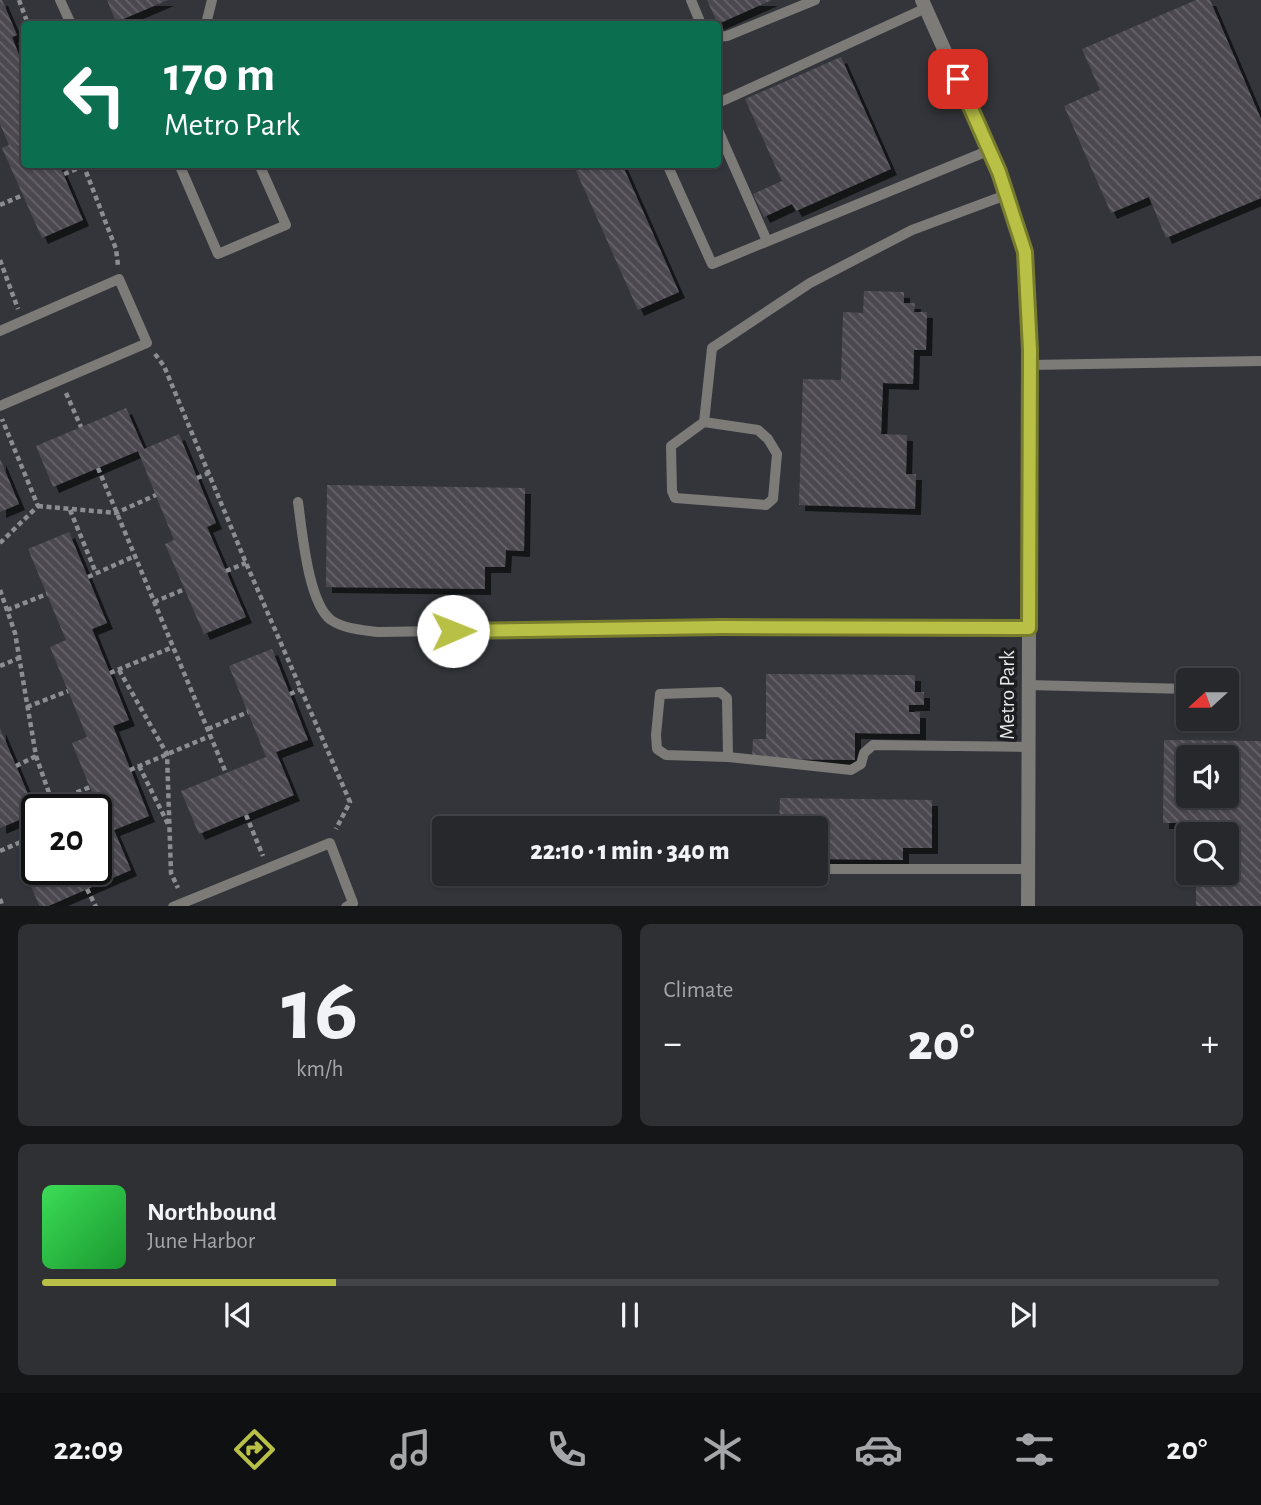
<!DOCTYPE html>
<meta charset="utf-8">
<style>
:root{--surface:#26282c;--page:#2e3034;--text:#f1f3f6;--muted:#a4a6a9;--line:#424448;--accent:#b9c046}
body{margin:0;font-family:"Alegreya Sans",sans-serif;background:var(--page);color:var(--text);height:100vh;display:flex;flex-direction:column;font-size:26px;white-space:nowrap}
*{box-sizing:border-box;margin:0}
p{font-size:23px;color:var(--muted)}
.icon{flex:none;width:38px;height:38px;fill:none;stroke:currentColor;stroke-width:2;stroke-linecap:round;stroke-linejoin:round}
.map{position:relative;height:906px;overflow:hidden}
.sheet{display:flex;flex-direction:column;gap:18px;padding:18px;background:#151618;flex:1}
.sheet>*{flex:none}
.hud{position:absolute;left:21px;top:21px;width:700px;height:147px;border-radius:7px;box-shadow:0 2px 5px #0004,0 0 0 2px var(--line);background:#0b6e4f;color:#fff;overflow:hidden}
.needle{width:46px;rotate:249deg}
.fabs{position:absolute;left:1176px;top:668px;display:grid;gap:14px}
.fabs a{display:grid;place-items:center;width:63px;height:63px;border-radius:7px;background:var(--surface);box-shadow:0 2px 5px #0004,0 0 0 2px var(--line);font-size:35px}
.speed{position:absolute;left:21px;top:794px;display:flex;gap:14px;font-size:35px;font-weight:700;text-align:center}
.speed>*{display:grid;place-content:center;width:91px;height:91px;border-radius:50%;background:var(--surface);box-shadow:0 2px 5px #0004,0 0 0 2px var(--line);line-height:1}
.speed .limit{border:4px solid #111;border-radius:10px;background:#fff;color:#111}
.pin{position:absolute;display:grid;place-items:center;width:60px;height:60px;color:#fff;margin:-30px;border-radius:14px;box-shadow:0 4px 10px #0006}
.me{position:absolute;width:77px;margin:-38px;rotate:89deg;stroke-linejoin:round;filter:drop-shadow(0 0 5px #0008)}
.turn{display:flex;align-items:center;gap:24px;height:147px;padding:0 28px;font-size:32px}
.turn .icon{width:91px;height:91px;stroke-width:2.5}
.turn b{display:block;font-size:49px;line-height:60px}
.big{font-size:52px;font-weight:800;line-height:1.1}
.sheet .widget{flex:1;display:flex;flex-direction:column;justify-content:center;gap:10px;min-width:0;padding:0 24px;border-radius:10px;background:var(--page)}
.sheet .dial{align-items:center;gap:0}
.dial b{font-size:91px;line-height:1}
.song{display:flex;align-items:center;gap:21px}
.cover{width:84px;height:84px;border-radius:10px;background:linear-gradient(135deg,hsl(130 70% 55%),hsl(130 70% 35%))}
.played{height:7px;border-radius:4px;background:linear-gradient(90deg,var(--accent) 25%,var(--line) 25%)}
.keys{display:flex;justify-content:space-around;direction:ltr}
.heat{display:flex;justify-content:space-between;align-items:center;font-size:38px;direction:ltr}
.sheet .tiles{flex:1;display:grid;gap:18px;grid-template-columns:1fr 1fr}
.widget:last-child{grid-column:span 2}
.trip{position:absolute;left:432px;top:816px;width:396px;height:70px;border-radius:7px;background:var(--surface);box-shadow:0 2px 5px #0004,0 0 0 2px var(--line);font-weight:800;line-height:70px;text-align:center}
.menu{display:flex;height:112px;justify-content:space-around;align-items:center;background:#0f1012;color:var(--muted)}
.menu .icon{width:49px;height:49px}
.menu .selected{color:var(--accent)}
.menu b{font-size:32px;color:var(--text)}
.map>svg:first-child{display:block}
</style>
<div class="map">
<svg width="1261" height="907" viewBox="0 0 1261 907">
<defs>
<pattern id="building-back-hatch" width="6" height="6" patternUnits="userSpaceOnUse" patternTransform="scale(1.75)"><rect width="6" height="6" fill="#4c4a50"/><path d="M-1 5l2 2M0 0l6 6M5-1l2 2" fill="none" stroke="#666469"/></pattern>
<filter id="shadow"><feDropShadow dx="6" dy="6" stdDeviation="0" flood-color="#0009"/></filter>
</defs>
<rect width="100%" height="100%" fill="#33353a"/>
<g fill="url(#building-back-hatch)" fill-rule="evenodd" filter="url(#shadow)">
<polygon points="0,0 2,0 17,35 12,37 24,68 24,164 59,164 83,220 42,238 2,148 9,145 0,124"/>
<polygon points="107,0 168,0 116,22"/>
<polygon points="707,0 772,0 718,24"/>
<polygon points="1196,0 1210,0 1261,119 1261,198 1166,238 1149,197 1111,213 1064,106 1100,90 1082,49"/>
<polygon points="841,57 891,169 796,211 792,204 764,217 753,194 782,181 745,99"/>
<polygon points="573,164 622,164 679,292 638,310"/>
<polygon points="864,291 904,292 904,303 915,303 914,312 927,312 926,350 914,350 913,384 883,383 881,434 907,435 906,474 916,474 915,509 799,505 803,379 841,380 843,312 863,313"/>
<polygon points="126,408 144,449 179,434 216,523 207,527 246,617 204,634 165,544 174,540 138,451 53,487 36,446"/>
<polygon points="0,459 19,504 0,512"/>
<polygon points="327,485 525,488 524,551 506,550 505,567 485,567 485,589 326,587"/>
<polygon points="69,532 107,623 92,629 129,720 113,726 149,816 114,830 131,870 46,907 40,907 23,868 37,862 37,870 96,870 96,837 108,832 72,743 87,737 50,647 66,640 28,549"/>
<polygon points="272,649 308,740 276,752 294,795 199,834 181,791 266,757 229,666"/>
<polygon points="766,674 915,675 915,692 924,692 924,705 909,705 909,712 920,712 920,734 855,733 855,760 752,759 753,739 766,739"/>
<polygon points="0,728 36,813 0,828"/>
<path d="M 1164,740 L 1261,741 L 1261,907 L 1196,907 L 1196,873 L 1227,873 L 1227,835 L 1197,835 L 1197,823 L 1163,823 ZM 1188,758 L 1227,758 L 1227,796 L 1188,796 Z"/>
<polygon points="780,798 932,800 932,848 903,848 903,860 816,859 816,828 779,828"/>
</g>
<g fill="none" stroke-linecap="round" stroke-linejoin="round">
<g stroke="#8b8d91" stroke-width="4.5" stroke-dasharray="5 3.5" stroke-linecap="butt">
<polyline points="19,0 28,24"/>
<polyline points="83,164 116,249 118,265"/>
<polyline points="64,174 84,166"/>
<polyline points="0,205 23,195"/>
<polyline points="0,260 18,309"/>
<polyline points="155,354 164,366 246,563 350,802 336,829"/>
<polyline points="66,393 81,427"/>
<polyline points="98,468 226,773"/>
<polyline points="197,478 209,473"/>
<polyline points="38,506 116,513 156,495"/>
<polyline points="70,510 96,573"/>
<polyline points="0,543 38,506 2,419"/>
<polyline points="226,571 246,563"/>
<polyline points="88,577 135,556"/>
<polyline points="0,590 15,633 36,756 55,810"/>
<polyline points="154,602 185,589"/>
<polyline points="7,610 47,594"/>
<polyline points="0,666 19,658"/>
<polyline points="119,670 167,754 171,873 178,888"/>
<polyline points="110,673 173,647"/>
<polyline points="290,694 301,689"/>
<polyline points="27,707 68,691"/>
<polyline points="208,729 248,712"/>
<polyline points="16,766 36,756"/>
<polyline points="139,766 168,824"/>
<polyline points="130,770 210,736"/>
<polyline points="53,802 90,787"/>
<polyline points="246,815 263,856"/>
<polyline points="0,851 37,835"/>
<polyline points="87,889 96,907"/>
<polyline points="0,899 3,907"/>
</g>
<g stroke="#7c7b78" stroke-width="10">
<polyline points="60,0 71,24"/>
<polyline points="691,0 701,24"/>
<polyline points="206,24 212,0"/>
<polyline points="718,37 727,36 815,0"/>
<polyline points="718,103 926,8"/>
<polyline points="718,130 767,241"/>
<polyline points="179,164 218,254 286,225 259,164"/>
<polyline points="667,164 712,264 990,150"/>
<polyline points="0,331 119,279 147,343 0,406"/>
<polyline points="1030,365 1261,361"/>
<polyline points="704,422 758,430 768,439 777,454 773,499 766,505 675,498 672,491 671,446 704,422 712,348 810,283 912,230 1006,195"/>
<path d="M 298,502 C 302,530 308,603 331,620 C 344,629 363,630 378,632 L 721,627 L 1029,628"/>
<polyline points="1028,685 1188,689"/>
<polyline points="728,757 727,698 720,692 660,694 656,735 657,749 666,755 728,757 851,770 861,764 864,753 873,745 1028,747"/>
<polyline points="816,869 1028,869"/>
<polyline points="173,907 330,843 353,903 346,907"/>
</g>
<polyline stroke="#7c7b78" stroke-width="14" points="922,0 999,172 1025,252 1030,350 1028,907"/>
</g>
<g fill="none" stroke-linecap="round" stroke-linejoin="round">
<defs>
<polyline id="route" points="453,631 722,627 1029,628 1030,350 1025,252 999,172 958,79"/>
</defs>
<use href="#route" stroke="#787d2e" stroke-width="18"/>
<use href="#route" stroke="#b9c046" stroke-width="12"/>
</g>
<g text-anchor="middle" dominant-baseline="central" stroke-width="7" stroke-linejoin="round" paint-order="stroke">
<g font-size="21" fill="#e7e8eb" stroke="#1c1d1f">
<text transform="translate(1007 695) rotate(-90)">Metro Park</text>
</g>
</g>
</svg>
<div class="fabs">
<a><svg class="needle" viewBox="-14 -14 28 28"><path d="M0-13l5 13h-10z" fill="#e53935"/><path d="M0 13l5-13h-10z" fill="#a4a6a9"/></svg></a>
<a><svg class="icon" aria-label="sound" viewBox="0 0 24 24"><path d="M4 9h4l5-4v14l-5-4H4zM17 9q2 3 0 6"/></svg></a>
<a><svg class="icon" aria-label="search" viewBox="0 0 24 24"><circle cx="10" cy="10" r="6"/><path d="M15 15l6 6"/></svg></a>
</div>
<div class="speed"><div class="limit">20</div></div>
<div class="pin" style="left:958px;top:79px;background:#d93025"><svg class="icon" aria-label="arrive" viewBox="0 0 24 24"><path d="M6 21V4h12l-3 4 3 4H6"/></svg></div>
<svg class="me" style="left:453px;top:631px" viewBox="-20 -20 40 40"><circle r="19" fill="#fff"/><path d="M0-13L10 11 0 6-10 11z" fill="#b9c046"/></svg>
<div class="trip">22:10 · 1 min · 340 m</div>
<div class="hud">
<div class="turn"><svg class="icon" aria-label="left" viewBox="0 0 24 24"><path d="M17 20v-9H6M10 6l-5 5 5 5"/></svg><div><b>170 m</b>Metro Park</div></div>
</div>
</div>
<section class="sheet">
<div class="tiles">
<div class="widget dial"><b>16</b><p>km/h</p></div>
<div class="widget"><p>Climate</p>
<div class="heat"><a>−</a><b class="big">20°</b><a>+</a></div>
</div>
<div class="widget">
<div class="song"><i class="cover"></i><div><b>Northbound</b><p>June Harbor</p></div></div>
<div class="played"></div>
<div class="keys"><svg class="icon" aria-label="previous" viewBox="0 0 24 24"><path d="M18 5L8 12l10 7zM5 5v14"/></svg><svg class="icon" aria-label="pause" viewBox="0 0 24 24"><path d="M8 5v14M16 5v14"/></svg><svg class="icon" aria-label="next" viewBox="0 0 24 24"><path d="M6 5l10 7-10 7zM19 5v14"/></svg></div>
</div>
</div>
</section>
<nav class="menu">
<b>22:09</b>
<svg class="icon selected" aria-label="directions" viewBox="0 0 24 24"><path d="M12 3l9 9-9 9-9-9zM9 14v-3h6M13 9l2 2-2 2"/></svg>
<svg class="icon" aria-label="music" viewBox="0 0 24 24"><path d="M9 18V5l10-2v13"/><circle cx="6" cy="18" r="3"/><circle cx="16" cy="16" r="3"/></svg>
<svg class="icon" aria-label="phone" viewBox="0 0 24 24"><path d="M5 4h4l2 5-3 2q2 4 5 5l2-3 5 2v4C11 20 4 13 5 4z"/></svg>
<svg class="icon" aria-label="climate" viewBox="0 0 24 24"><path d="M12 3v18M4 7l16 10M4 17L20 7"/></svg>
<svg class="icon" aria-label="car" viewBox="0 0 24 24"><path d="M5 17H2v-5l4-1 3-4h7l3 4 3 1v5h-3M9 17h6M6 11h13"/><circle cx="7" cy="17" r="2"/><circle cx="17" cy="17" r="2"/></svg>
<svg class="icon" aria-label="filters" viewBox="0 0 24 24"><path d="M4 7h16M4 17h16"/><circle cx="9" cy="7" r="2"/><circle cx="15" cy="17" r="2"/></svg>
<b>20°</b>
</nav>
